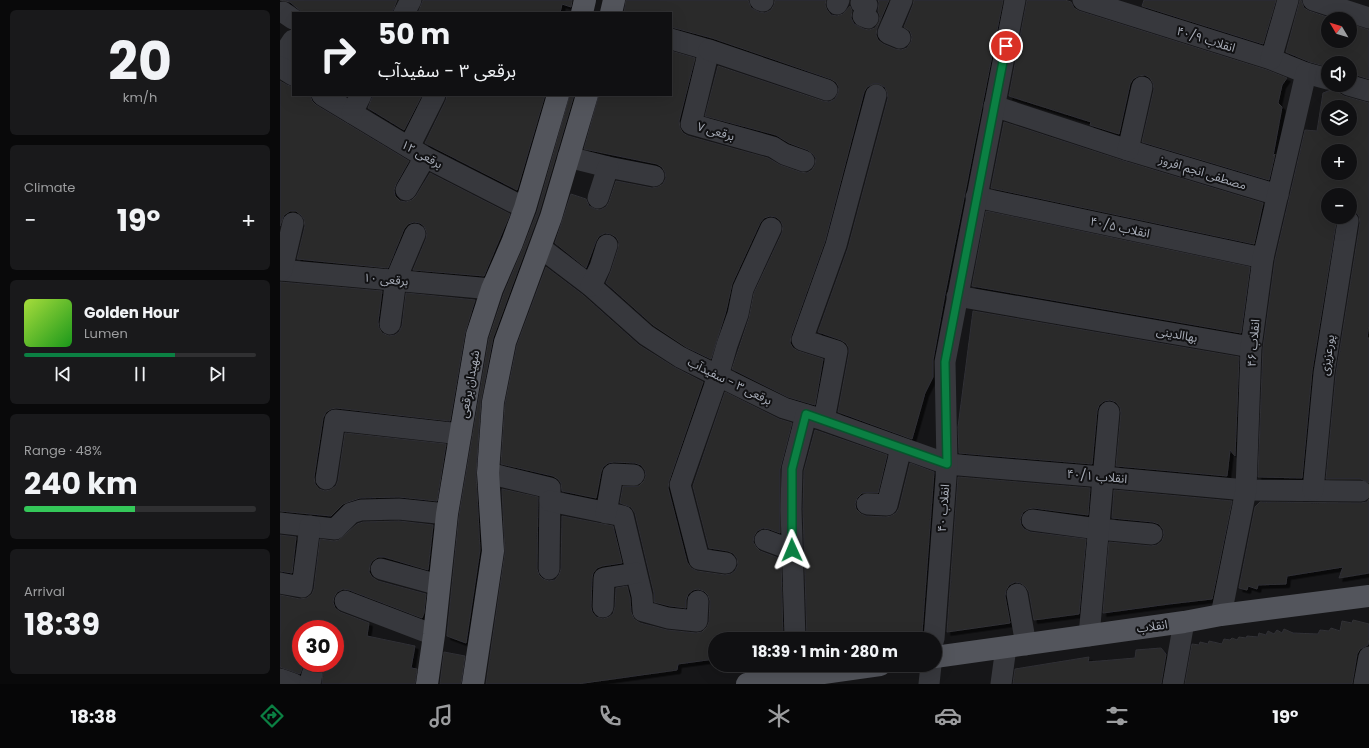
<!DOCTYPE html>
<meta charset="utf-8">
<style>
:root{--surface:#101012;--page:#19191b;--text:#f1f3f6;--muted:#9c9d9f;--line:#303032;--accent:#0b8043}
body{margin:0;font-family:Poppins,"Noto Sans Arabic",sans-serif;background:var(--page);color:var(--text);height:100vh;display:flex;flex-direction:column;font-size:15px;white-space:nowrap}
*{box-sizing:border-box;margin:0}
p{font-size:13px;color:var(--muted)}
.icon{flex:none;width:22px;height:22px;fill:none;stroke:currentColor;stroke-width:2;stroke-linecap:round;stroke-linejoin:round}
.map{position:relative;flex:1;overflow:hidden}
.sheet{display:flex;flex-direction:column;gap:10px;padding:10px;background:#09090a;width:280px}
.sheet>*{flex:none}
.top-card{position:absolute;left:12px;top:12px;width:380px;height:84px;border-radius:0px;box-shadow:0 4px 16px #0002,0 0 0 1px var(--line);background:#101012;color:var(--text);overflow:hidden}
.needle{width:26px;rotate:308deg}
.buttons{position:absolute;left:1041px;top:12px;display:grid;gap:8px}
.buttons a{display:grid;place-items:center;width:36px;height:36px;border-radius:50%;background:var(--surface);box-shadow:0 4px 16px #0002,0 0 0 1px var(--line);font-size:20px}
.speed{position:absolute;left:12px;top:620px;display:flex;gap:8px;font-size:20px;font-weight:700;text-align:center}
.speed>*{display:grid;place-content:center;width:52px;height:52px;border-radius:50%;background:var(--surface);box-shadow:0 4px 16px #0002,0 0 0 1px var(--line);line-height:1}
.speed .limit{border:6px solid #d22;background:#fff;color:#111}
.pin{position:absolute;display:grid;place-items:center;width:34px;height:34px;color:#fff;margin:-17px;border:2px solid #fff;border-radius:50%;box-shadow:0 1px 4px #0007}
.me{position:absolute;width:44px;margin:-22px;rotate:359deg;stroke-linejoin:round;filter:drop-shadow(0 0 3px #0008)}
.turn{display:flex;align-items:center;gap:14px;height:84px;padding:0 20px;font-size:18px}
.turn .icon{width:52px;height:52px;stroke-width:2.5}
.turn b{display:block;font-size:28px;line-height:34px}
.big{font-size:30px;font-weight:700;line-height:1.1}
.sheet .widget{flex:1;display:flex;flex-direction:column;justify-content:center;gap:6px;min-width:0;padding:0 14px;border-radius:6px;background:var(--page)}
.sheet .dial{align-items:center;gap:0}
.dial b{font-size:52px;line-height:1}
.song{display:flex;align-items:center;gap:12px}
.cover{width:48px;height:48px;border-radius:6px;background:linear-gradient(135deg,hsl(80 70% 55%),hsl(120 70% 35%))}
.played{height:4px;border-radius:2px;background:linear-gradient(90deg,var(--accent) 65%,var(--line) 65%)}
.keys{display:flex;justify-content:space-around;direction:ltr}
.heat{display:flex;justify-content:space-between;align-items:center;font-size:22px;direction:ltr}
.charge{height:6px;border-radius:3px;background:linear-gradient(90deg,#34c759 48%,var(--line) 0)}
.trip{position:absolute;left:428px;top:632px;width:234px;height:40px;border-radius:20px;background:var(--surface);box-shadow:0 4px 16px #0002,0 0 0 1px var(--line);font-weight:700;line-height:40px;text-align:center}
.menu{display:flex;height:64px;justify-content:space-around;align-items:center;background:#060607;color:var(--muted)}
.menu .icon{width:28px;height:28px}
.menu .selected{color:var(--accent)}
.menu b{font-size:18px;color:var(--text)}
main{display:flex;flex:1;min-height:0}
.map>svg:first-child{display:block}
</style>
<main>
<section class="sheet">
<div class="widget dial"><b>20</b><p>km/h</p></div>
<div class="widget"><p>Climate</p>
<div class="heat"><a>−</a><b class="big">19°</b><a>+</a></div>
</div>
<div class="widget">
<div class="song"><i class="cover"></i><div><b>Golden Hour</b><p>Lumen</p></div></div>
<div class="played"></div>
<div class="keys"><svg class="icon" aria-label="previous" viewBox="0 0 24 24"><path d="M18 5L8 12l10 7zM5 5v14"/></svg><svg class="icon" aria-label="pause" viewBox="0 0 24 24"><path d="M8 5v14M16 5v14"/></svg><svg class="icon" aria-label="next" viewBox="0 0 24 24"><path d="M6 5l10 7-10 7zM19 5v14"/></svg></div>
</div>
<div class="widget"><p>Range · 48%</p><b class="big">240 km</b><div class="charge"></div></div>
<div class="widget"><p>Arrival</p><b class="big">18:39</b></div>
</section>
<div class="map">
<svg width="1089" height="684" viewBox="0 0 1089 684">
<defs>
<filter id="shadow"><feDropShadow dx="3.5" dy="3.5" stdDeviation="0" flood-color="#0009"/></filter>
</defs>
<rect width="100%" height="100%" fill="#161618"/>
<g fill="#29292c" stroke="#303034" fill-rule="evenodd" filter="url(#shadow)">
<polygon points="0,0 117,0 112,13 23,13 10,2"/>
<polygon points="143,0 292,0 291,7 282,4 280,13 138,13"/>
<polygon points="346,0 468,0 471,8 479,12 485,13 491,10 494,5 495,0 546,0 545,5 547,10 551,15 557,16 563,14 570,6 572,11 571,18 574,24 584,29 589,30 595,28 599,22 600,16 598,11 599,3 598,0 609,0 597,28 596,35 598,40 603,44 615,49 621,50 627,48 631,42 632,37 630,31 624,27 633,5 634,0 723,0 665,294 653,360 653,377 645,393 632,439 558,412 569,353 569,348 566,343 561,340 538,332 568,248 608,98 607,92 605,87 599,84 593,84 587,87 584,92 545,241 511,336 510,343 513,348 518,351 543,359 535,405 508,397 452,369 469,318 474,293 502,233 503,226 501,221 496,217 490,216 484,218 480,223 452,284 446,311 431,359 406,347 373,325 326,283 331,271 338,249 339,242 336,237 331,234 325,233 319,236 316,241 306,268 275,243 291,194 306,199 309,206 315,209 320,210 326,207 329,202 336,181 372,188 378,187 383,184 386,178 385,172 382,167 377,164 304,149 319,95 391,95 391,51 415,58 399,121 400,128 403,133 408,136 488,158 500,165 520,172 527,173 532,170 535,165 536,158 533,154 528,150 509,143 496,135 425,116 438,66 543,101 549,102 555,99 558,93 559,87 556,82 551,79 432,38 391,27 391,13 344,13"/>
<polygon points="747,0 785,0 791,2 794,8 799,11 987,70 1007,78 1002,85 998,103 1002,107 993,156 995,154 989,180 862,142 874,89 873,83 870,78 865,75 858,76 853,79 850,84 839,134 810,125 811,122 729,96"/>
<polygon points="864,0 996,0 983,44 862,6"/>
<polygon points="1020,0 1021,0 1024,8 1029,11 1053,19 1048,19 1048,41 1070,41 1070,24 1089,30 1089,79 1070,73 1070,63 1048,63 1048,67 1030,62 1006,52"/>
<polygon points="0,81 7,85 13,87 13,95 30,95 32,101 36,105 129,161 116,184 114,190 115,196 120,201 126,202 132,200 136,196 150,173 230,214 204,276 133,270 146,239 147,233 144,226 140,223 134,222 128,224 124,229 108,268 17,259 25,226 24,219 21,215 16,211 10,211 4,215 0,226"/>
<path d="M 1056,88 L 1059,93 L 1064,96 L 1089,103 L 1089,325 L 1087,338 L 1089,338 L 1089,483 L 1081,479 L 1046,479 L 1056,374 L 1080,223 L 1079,216 L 1076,212 L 1070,209 L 1070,195 L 1048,195 L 1048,217 L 1057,217 L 1032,371 L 1022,478 L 978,477 L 983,348 L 995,260 L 1025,130 L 1037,131 L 1043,93 ZM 1048,107 L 1070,107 L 1070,129 L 1048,129 ZM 1048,151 L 1070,151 L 1070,173 L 1048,173 Z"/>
<polygon points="93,95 142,95 124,130 88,108"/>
<polygon points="167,95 265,95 237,190 145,143 166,100"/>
<polygon points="290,95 294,95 259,213 213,338 201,400 196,474 200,550 186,643 167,636 167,635 179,516 209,338 224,293 243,248 257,212"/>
<polygon points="724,122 844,161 983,203 974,244 711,188"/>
<polygon points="706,211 970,267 961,333 692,286"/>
<polygon points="266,267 303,295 359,345 394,367 423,382 389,481 388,488 407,562 411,568 417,571 445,575 451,574 455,571 458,565 457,558 453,553 448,551 429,548 413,486 445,392 499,419 512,423 500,469 500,533 489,529 483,528 477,531 474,536 473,542 476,547 480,551 501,559 503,639 435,639 435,659 398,664 397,670 297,684 206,684 225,553 222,489 258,497 257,569 259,575 263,579 269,581 275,580 279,575 281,569 282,516 333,526 342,563 322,566 317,568 313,573 312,578 311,607 312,612 316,617 323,619 329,617 333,614 335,607 336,588 347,586 350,598 351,612 354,619 360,623 387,630 416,633 422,632 427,627 429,622 430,601 428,595 424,591 418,589 413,590 408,594 406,600 406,608 390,606 374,602 374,593 355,513 351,507 340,503 343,486 359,486 364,481 366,476 365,470 361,465 355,463 334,462 328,463 323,467 321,472 316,498 282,491 281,483 278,479 273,476 221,464 225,404 237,345"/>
<polygon points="0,282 102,291 98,322 99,328 102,333 109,336 115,335 119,332 122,326 126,293 195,300 185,333 170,421 56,408 51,409 46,412 43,418 34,477 35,484 39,489 45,491 50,490 56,486 58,481 65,433 166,444 157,501 119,497 80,498 68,502 63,504 51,516 0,511"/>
<polygon points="693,311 959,357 955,456 950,450 947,476 836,466 841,413 840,407 836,402 830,400 824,401 819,405 817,411 812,464 679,453 678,427"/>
<polygon points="535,430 607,455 598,493 582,493 577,498 575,504 576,509 581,514 586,516 606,517 611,516 616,513 619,508 630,463 654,472 642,633 601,639 527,639 523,509 524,471"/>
<polygon points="678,477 810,488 808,515 753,508 748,509 743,512 740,519 741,525 744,529 750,532 806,539 799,614 754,620 749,592 746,587 741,583 735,582 729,585 726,590 725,596 730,623 667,632"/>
<polygon points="834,490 952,501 932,599 889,604 823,613 829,542 871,546 877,545 882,541 884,535 883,529 879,524 873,522 832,518"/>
<polygon points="1089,499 1089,573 1059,578 1063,567 1007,576 1006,584 978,585 977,589 968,586 967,590 959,588 975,507 980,502 1081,503 1087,502"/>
<polygon points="119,521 153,525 148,570 104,557 98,557 92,561 90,565 89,572 92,577 98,581 146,594 144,613 142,618 69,590 63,589 57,592 54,597 53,602 55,608 60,612 89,623 87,636 135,646 131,668 137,669 135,684 42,684 43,671 40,665 36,663 55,663 55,629 21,629 21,663 28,663 23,666 20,674 0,667 0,595 20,599 27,598 32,594 34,589 40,539 54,541 59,540 77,524 83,522"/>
<polygon points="0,535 16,537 12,573 0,571"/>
<polygon points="1073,620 1089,624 1089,638 1088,645 1080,649 1077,654 1072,684 905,684 912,644 919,645 920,642 928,644 929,641 942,644 944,639 950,640 952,638 957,640 959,637 966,638 967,636 978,637 979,633 986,635 988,631 994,634 997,630 1002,633 1004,629 1013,633 1038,634 1040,630 1049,631 1051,628 1060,631 1062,621 1072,623"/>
<polygon points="881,648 886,654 881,684 733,684 735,669 809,657 808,662 855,658 856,650"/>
<polygon points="164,652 185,656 181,684 160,684"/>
</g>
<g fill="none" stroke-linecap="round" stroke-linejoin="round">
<g stroke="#37383d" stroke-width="21">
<polyline points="480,0 483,1"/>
<polyline points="583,0 581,3 587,5 583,16 588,18"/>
<polyline points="803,0 991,59 1026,73 1048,79"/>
<polyline points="1033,0 1089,18"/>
<polyline points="557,4 559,0"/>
<polyline points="3,12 13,19"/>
<polyline points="124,13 131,0"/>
<polyline points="620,38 608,33 622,0"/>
<polyline points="391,39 429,50 411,124 493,147 504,154 524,161"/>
<polyline points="429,50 547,90"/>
<polyline points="0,59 13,40"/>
<polyline points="991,59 1008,0"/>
<polyline points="0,67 13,75"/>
<polyline points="1068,85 1089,91"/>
<polyline points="42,95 145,157 245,208"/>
<polyline points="714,106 848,150 998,195"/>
<polyline points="72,113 81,95"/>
<polyline points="129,147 155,95"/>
<polyline points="848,150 862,87"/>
<polyline points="288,157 328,167 374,176"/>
<polyline points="126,190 145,157"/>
<polyline points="696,197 983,258"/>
<polyline points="318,198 328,167"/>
<polyline points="261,248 311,286 366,335 400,357 504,408 544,420 667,464 823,477 966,490 1081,491"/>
<polyline points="0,270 212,289"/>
<polyline points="2,270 13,223"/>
<polyline points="311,286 320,267 327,245"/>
<polyline points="677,296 971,347"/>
<polyline points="110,324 116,279 135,234"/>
<polyline points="544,420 557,351 522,340 556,245 596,95"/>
<polyline points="208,473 270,488 269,569"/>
<polyline points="46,479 55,420 181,434"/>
<polyline points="1033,490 1044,373 1068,221"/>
<polyline points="270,501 343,516 362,596 363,611 388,618 417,621 418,601"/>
<polyline points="587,504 607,505 621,448"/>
<polyline points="326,513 333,474 354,475"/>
<polyline points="752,520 818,529 872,534"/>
<polyline points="0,523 55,529 71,513 81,510 119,509 167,514"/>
<polyline points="485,540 512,550"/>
<polyline points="446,563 419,559 400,485 438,376 447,345 458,314 463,289 491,228"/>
<polyline points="101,569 159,585"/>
<polyline points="0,583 22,587 30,526"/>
<polyline points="737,594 746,645"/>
<polyline points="65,601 154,635"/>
<polyline points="323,607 324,578 356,573"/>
<polyline points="941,615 966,490 971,347 983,258 1026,73"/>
<polyline points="809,636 829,412"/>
<polyline points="515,639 511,509 512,469 526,415"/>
<polyline points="654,639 667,464 665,362 735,0"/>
<polyline points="0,679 14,684"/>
<polyline points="30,684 32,674"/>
<polyline points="649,684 651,665"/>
<polyline points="721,684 726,647"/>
<polyline points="893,684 904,622"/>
<polyline points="1084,684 1089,657"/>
</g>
<g stroke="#53555c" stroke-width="22">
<polyline points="302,13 305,0"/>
<polyline points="331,13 334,0"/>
<polyline points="655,657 904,622 941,615 1089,596"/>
<polyline points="147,684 154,635 167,514 197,335 212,289 232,243 245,208 278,95"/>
<polyline points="193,684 213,551 208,473 213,402 225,342 271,217 307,95"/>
<polyline points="467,684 600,665"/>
</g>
</g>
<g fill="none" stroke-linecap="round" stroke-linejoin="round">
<defs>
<polyline id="route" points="512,550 512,469 526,414 667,464 665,362 726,46"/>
</defs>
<use href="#route" stroke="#07532c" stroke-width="10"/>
<use href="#route" stroke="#0b8043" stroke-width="7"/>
</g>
<g text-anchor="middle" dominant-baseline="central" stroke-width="4" stroke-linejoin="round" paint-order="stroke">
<g font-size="12" fill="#a8adb8" stroke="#111113">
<text transform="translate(926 39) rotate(17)">انقلاب ۴۰/۹</text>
<text transform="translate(436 131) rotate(16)">برقعی ۷</text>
<text transform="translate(142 154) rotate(29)">برقعی ۱۲</text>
<text transform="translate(923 172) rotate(17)">مصطفی انجم افروز</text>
<text transform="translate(840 227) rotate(12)">انقلاب ۴۰/۵</text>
<text transform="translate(106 279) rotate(5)">برقعی ۱۰</text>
<text transform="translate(897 334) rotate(10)">بهاالدینی</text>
<text transform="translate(973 343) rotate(-85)">انقلاب ۴۶</text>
<text transform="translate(1047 355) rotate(-82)">پورعزیزی</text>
<text transform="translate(450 381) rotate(26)">برقعی ۳ - سفیدآب</text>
<text transform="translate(189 384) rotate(-80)">شهیدان برقعی</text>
<text transform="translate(817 476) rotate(5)">انقلاب ۴۰/۱</text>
<text transform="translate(663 508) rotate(-86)">انقلاب ۴۰</text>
<text transform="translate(872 626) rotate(-8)">انقلاب</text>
</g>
</g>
</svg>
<div class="buttons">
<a><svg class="needle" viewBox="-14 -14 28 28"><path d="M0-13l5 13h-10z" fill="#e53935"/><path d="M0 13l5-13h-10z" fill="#9c9d9f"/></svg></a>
<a><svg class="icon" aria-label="sound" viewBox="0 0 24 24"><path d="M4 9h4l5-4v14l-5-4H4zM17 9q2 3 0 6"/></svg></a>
<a><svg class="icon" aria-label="layers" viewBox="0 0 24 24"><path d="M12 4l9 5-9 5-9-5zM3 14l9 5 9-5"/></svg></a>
<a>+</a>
<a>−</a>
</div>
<div class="speed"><div class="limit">30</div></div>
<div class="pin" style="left:726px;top:46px;background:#d93025"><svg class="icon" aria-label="arrive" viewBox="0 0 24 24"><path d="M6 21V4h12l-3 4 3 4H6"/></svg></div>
<svg class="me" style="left:512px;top:550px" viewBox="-20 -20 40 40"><path d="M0-17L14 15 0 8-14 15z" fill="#0b8043" stroke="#fff" stroke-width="4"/></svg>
<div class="trip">18:39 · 1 min · 280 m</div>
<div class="top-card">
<div class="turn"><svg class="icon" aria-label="right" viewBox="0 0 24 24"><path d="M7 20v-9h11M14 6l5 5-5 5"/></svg><div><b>50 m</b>برقعی ۳ - سفیدآب</div></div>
</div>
</div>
</main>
<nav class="menu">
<b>18:38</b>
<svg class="icon selected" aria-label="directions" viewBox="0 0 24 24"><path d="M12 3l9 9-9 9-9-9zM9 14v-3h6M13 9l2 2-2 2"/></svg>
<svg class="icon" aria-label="music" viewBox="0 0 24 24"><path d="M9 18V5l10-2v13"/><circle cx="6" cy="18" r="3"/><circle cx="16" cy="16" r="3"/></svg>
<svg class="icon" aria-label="phone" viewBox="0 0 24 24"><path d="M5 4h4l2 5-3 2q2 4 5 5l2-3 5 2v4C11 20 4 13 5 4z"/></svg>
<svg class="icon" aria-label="climate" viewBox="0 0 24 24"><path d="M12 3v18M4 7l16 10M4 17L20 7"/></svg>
<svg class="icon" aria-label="car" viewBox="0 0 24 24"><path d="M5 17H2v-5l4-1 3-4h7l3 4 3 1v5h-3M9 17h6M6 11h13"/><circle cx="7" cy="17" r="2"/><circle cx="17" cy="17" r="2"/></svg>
<svg class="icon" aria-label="filters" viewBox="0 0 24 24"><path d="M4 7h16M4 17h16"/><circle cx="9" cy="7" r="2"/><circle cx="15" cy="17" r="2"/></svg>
<b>19°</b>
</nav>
